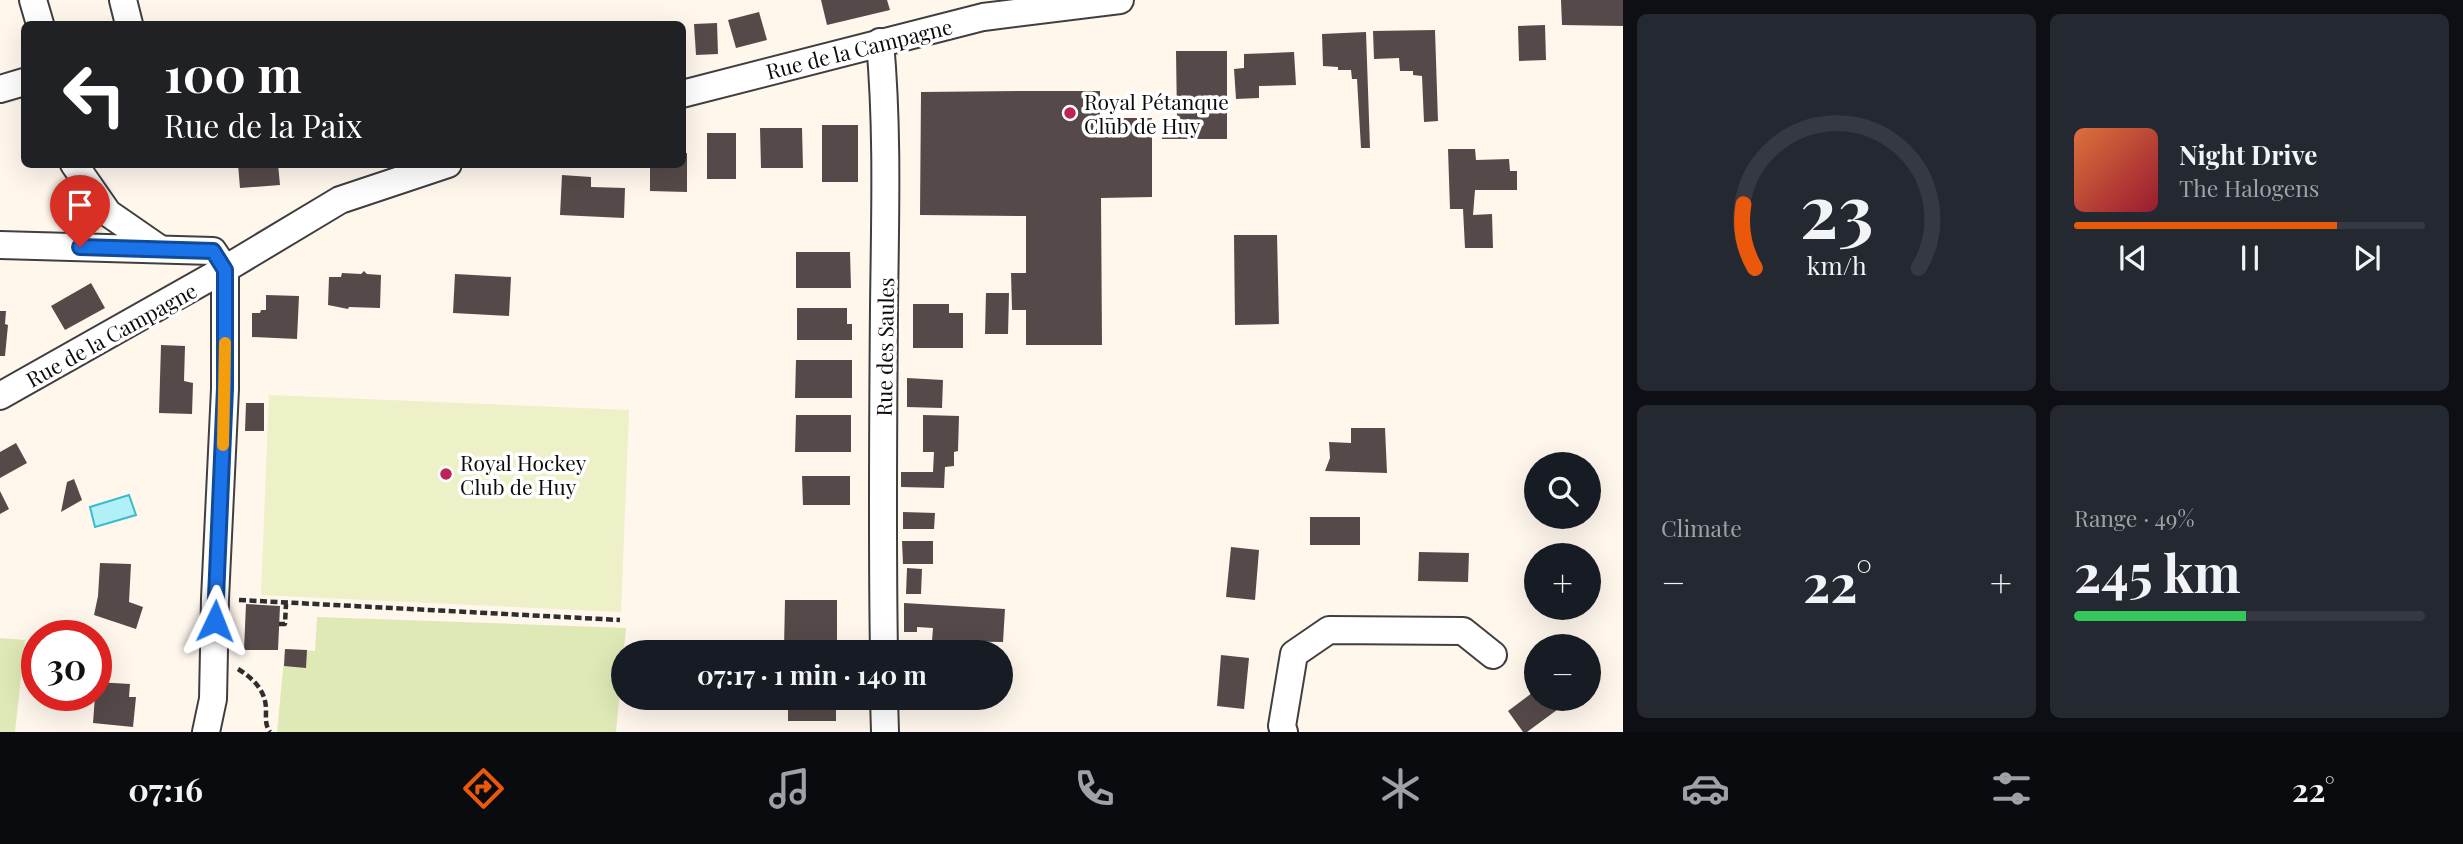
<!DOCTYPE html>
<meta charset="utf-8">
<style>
:root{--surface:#171b24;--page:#242831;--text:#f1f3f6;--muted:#9ea1a6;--line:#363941;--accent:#ea580c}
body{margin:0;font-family:"Playfair Display",serif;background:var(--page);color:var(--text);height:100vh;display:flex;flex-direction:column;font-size:26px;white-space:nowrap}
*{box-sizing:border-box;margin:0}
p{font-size:23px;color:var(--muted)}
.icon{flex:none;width:38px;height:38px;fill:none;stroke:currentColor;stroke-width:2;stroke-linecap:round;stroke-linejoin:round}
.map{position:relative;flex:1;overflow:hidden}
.sheet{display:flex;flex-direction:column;gap:14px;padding:14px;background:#0d0f14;width:840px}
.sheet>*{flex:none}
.top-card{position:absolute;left:21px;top:21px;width:665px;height:147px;border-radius:10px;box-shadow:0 7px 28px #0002;background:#202124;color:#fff;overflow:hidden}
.controls{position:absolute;left:1524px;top:452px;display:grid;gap:14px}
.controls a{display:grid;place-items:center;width:77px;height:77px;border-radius:50%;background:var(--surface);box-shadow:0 7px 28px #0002;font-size:35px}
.speed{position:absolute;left:21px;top:620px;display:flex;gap:14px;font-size:35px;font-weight:700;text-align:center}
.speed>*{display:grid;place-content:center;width:91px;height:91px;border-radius:50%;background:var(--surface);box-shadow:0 7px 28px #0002;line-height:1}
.speed .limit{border:10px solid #d22;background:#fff;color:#111}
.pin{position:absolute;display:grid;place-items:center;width:60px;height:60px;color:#fff;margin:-72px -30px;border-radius:50% 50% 50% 0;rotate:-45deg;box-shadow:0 0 7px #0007}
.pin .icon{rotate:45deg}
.me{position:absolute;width:77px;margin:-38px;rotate:2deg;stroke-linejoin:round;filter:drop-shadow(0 0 5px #0008)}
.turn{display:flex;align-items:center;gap:24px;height:147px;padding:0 28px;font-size:32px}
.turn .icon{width:91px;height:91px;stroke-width:2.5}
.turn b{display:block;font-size:49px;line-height:60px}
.big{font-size:52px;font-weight:700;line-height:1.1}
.sheet .widget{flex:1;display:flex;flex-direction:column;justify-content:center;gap:10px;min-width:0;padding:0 24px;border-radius:10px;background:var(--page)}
.sheet .dial{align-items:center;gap:0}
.dial svg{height:182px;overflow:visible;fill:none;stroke:var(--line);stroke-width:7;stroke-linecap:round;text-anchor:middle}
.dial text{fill:var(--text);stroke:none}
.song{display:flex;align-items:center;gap:21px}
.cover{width:84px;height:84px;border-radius:10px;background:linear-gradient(135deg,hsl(20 70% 55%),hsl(350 70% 35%))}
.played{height:7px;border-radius:4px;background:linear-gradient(90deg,var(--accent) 75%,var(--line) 75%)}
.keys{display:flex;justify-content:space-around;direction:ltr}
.heat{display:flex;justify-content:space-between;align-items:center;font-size:38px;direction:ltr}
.charge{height:10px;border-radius:5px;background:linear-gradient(90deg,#34c759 49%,var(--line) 0)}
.sheet .tiles{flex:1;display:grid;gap:14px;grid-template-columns:repeat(2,1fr)}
.trip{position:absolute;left:611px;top:640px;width:402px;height:70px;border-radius:35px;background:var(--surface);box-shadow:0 7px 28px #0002;font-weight:700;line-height:70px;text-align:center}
.dock{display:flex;height:112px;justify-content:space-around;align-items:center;background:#090b0e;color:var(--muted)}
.dock .icon{width:49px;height:49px}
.dock .selected{color:var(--accent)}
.dock b{font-size:32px;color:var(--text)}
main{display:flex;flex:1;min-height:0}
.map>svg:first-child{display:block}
</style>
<main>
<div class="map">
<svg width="1623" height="732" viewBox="0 0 1623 732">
<rect width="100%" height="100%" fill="#fff6ec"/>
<g fill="#dfe9b6">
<polygon points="317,617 626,628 616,732 277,732 285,649 315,651"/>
<polygon points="0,638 25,640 15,732 0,732"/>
</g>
<polygon fill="#eef0c8" points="269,395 629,410 621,612 261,595"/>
<polygon fill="#b1f0f6" stroke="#38bccd" stroke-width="2" points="129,495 136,515 95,527 90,507"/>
<g fill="#554a49">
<polygon points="821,0 887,0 890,10 827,25"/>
<polygon points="1561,0 1623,0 1623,26 1562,25"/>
<polygon points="759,12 767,40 736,48 728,20"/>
<polygon points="717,23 718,54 696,55 694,24"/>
<polygon points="1545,25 1546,60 1519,61 1518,26"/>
<polygon points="1435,30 1438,121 1424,122 1422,76 1413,75 1413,71 1400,71 1399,58 1374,59 1373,31"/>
<polygon points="1366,32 1370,148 1361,148 1357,79 1352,79 1351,70 1338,70 1338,67 1323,66 1322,34"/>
<polygon points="1176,51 1227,51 1227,139 1162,139 1162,119 1177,119"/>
<polygon points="1294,52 1296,85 1259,86 1259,98 1236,99 1234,69 1244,68 1244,54"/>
<polygon points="1025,91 1100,91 1100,118 1152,118 1152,197 1101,198 1102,345 1026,345 1026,310 1012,310 1011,273 1026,273 1026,216 920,215 921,92"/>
<rect x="822" y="125" width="36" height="57"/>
<polygon points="760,128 802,128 803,168 761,168"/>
<rect x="707" y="133" width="29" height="46"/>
<polygon points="1448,149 1475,149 1476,160 1509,159 1510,171 1517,171 1517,190 1475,190 1473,215 1492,214 1493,248 1465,248 1463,209 1450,209"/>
<polygon points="682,153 687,153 687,192 650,191 650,164 682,164"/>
<polygon points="238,164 278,164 280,185 240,188"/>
<polygon points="562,175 591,177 591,187 625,188 624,218 560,215"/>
<polygon points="1234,235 1277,235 1279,324 1235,325"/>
<polygon points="796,252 850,252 851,288 796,288"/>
<polygon points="364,271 367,274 381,275 380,308 349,307 348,309 328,305 329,277 341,277 342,273 361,274"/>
<polygon points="455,274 511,277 509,316 453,313"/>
<polygon points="91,283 105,308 65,330 51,306"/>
<polygon points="986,293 1009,293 1008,334 985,334"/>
<polygon points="266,295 299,296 297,339 252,337 252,313 260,313 261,310 266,310"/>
<polygon points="913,304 949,304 949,313 963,313 963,348 913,348"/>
<polygon points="797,308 847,308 847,324 852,324 852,340 797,340"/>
<polygon points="0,311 6,311 5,324 8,325 5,356 0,356"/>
<polygon points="161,345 185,346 184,381 193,383 192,414 159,413"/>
<polygon points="796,360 852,360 852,398 795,398"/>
<polygon points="907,378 943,380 942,408 907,407"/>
<polygon points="246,403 264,403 264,431 245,431"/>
<polygon points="796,415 851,415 851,452 795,452"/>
<polygon points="923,415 959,416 958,451 954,452 954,466 945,467 944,488 901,487 901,472 933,472 934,452 923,452"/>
<polygon points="1351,428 1385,428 1387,473 1325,471 1330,458 1329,442 1351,443"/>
<polygon points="16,443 27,463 0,478 0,452"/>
<polygon points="802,476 850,476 850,505 803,505"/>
<polygon points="74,479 82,500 61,512 67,482"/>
<polygon points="0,491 9,509 0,514"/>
<polygon points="903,512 935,513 934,529 903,529"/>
<rect x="1310" y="517" width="50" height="28"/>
<polygon points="902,541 933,541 933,564 903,564"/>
<polygon points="1231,547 1259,550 1255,600 1226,597"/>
<polygon points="1419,552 1469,553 1468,582 1418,581"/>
<polygon points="100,563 131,564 129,602 143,607 136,629 94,615 98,596"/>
<polygon points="907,568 922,569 921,594 906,594"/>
<polygon points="785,600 837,600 837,649 784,648"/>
<polygon points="904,603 1005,609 1003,642 932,641 933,628 917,627 917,632 904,632"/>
<polygon points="246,604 280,606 278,650 244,650"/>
<polygon points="285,649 307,650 306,668 284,666"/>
<polygon points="1221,655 1249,658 1244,709 1217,706"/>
<polygon points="96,682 130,684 129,697 136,697 133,727 93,723"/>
<polygon points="1536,690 1536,698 1560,698 1565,704 1527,732 1523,732 1508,711"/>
<rect x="788" y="698" width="48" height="23"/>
</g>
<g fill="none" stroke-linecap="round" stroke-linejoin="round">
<defs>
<g id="minor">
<polyline points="33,0 40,24"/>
<polyline points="123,0 129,24"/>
<path d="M 880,42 C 888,130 885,219 884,307 C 883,423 882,538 884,653"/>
<polyline points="0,89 24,82"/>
<polyline points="682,94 983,17 1120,0"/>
<polyline points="74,164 108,213 160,249"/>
<polyline points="0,245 213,251 225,269"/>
<polyline points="0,396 225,269 340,200 448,164"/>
<polyline points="884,698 885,732"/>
<polyline points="206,732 213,699 215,599 225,389 225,269"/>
<polyline points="1284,732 1282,726 1294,654 1329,630 1463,631 1493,655"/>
</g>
</defs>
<use href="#minor" stroke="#3f3f3f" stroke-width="30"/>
<g stroke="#2e2e2e" stroke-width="4.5" stroke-dasharray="7 3.5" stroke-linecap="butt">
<polyline points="239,600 620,620"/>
<polyline points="279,624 285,624 286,604"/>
<path d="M 238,669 C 254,679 266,691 266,710 C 266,719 265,725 270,732"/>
</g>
<use href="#minor" stroke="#fff" stroke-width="26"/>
</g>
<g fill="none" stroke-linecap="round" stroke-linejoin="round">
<defs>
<polyline id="route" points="80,247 213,251 225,270 225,388 215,621"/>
</defs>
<use href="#route" stroke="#114b97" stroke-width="18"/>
<use href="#route" stroke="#1a73e8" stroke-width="12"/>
<polyline stroke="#f59e0b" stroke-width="12" points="223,445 225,343"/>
</g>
<g fill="#bc2558" stroke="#fff" stroke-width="2.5">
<circle cx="1070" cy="113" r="7"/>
<circle cx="446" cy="474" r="7"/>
</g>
<g text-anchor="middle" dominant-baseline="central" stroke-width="7" stroke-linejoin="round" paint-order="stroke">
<g font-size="21" fill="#0c0c0c" stroke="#fff">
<text transform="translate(859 48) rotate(-14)">Rue de la Campagne</text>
<text transform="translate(111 334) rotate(-29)">Rue de la Campagne</text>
<text transform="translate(884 347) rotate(-89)">Rue des Saules</text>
</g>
<g font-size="21" fill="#0c0c0c" stroke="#fff" text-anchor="start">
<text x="1084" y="101">Royal Pétanque<tspan x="1084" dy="24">Club de Huy</tspan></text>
<text x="460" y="462">Royal Hockey<tspan x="460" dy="24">Club de Huy</tspan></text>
</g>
</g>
</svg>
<div class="controls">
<a><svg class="icon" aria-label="search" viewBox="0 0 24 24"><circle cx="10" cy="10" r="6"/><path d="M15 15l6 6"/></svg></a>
<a>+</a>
<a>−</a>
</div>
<div class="speed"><div class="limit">30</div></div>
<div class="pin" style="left:80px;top:247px;background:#d93025"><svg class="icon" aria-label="arrive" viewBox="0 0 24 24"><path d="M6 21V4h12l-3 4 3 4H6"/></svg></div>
<svg class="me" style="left:215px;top:621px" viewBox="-20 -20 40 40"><path d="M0-17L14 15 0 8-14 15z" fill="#1a73e8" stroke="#fff" stroke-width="4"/></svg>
<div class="trip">07:17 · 1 min · 140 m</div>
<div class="top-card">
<div class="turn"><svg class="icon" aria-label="left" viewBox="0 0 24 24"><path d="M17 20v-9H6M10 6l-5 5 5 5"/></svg><div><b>100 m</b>Rue de la Paix</div></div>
</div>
</div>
<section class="sheet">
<div class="tiles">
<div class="widget dial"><svg viewBox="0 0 100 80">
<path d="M14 69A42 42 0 1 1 86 69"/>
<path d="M14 69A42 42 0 0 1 9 41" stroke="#ea580c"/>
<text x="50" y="56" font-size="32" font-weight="700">23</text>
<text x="50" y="72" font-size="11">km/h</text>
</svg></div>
<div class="widget">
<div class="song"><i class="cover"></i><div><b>Night Drive</b><p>The Halogens</p></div></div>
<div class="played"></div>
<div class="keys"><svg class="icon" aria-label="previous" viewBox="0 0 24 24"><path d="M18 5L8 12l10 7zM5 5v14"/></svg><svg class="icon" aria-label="pause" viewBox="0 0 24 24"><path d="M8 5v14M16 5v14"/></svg><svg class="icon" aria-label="next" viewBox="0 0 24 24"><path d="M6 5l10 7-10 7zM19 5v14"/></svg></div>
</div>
<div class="widget"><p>Climate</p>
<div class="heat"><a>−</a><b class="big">22°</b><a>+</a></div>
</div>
<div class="widget"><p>Range · 49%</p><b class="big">245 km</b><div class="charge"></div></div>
</div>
</section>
</main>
<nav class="dock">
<b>07:16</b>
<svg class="icon selected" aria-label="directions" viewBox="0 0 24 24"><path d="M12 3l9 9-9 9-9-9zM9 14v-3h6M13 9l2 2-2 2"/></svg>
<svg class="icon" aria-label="music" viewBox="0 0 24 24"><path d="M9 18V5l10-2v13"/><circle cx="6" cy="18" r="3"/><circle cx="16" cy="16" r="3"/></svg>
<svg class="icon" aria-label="phone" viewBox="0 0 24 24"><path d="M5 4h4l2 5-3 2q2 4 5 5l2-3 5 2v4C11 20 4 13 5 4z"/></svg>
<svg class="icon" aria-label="climate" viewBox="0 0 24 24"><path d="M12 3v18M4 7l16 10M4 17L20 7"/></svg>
<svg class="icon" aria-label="car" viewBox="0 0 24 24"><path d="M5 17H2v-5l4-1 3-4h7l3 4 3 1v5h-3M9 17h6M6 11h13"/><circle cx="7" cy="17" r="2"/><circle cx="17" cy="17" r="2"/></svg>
<svg class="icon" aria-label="filters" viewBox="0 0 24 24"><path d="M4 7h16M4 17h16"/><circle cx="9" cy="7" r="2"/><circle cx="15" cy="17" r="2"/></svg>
<b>22°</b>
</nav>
